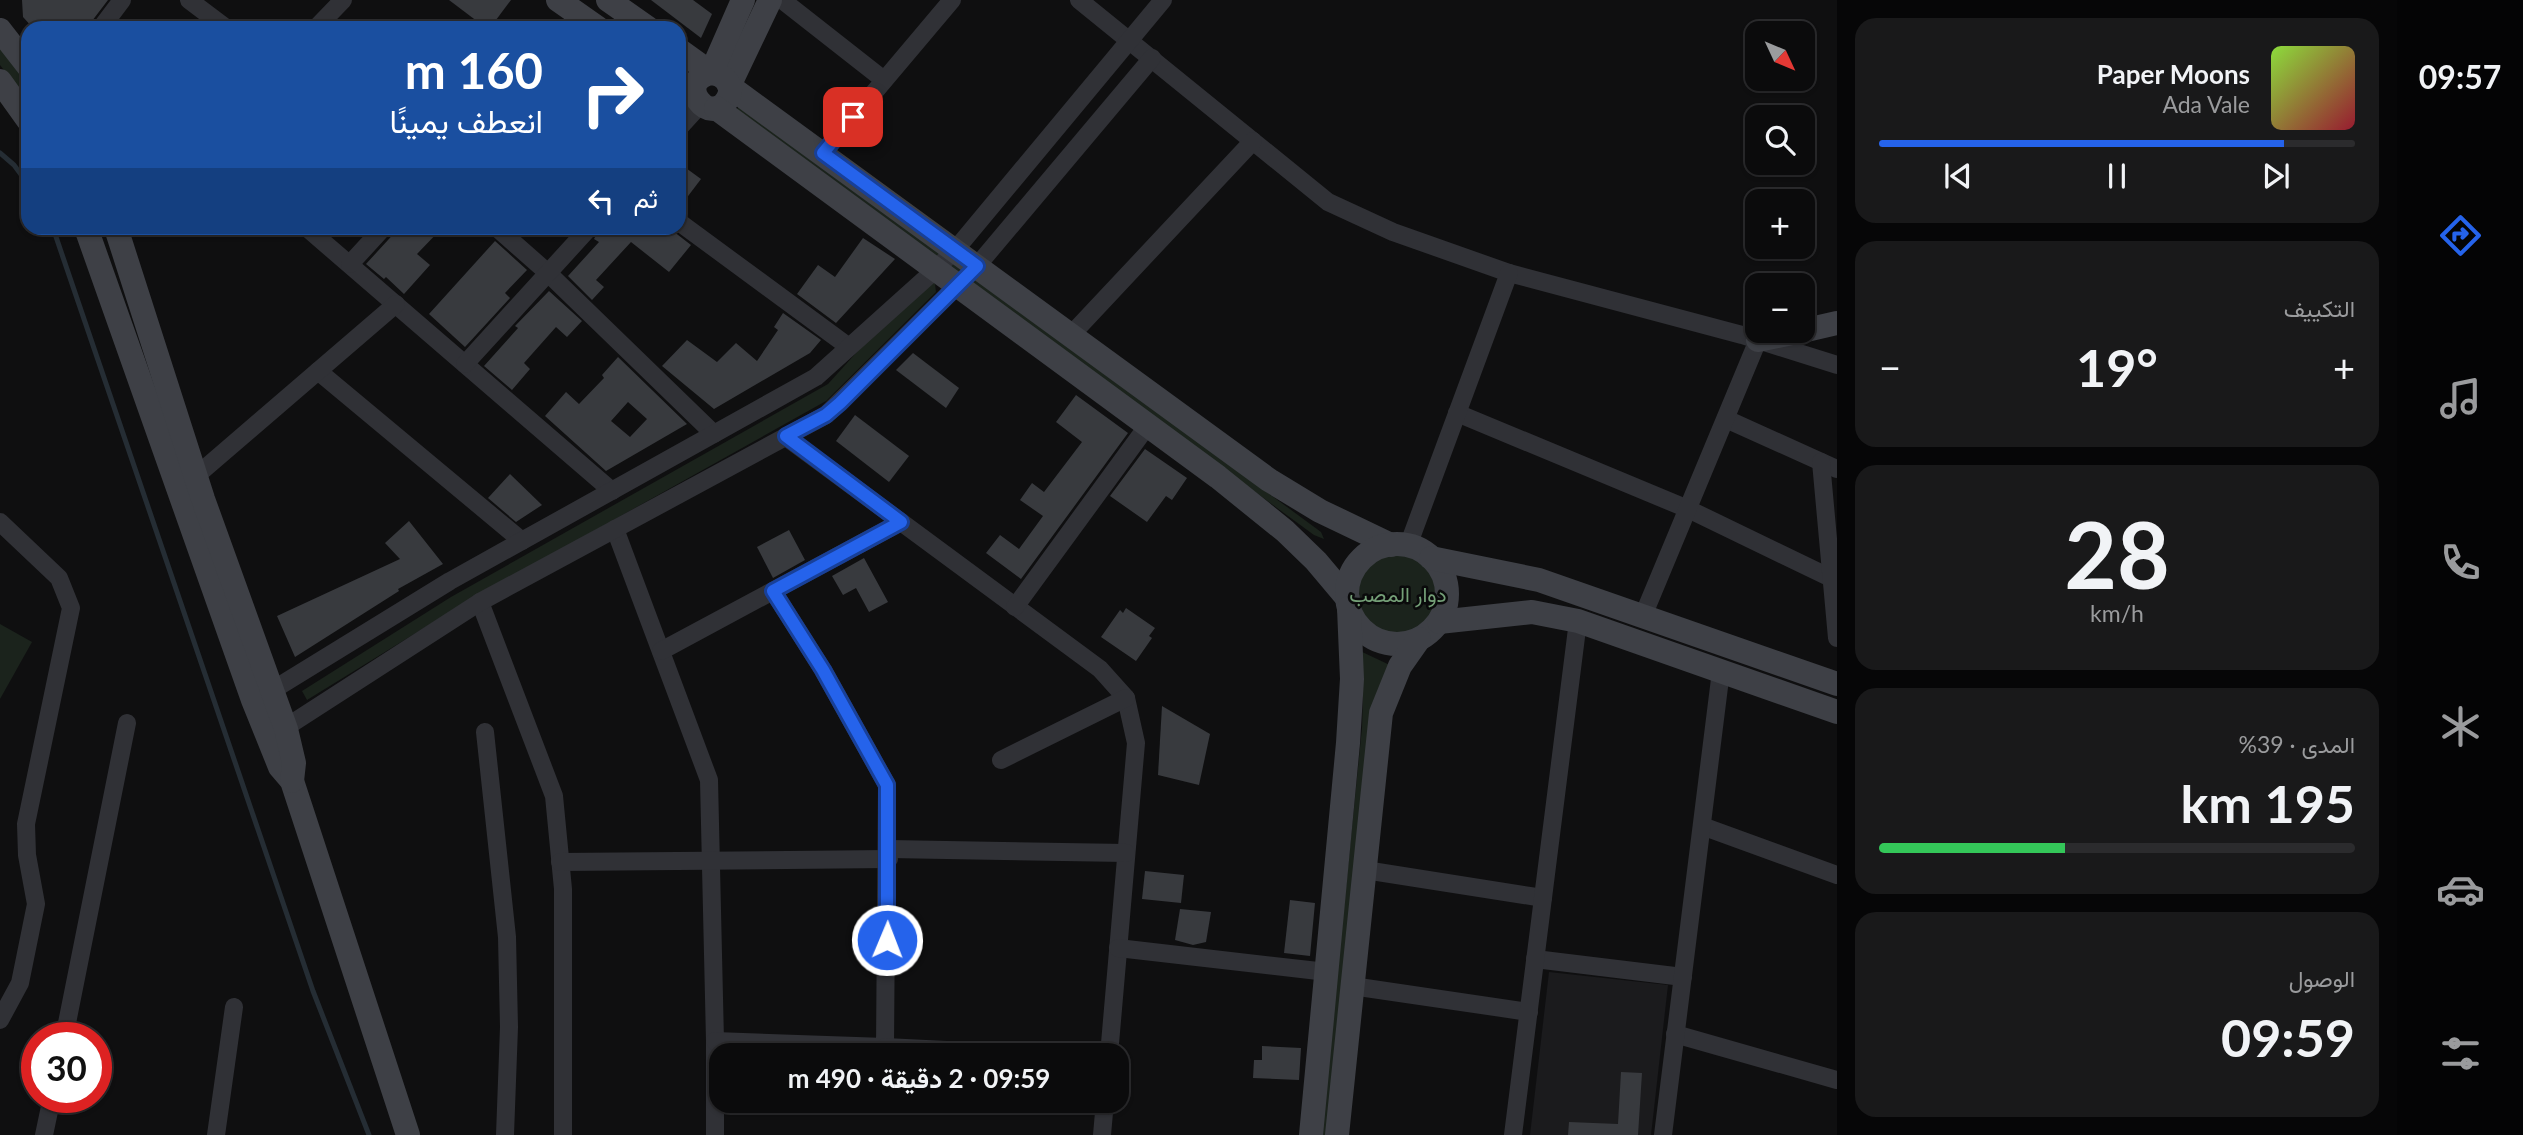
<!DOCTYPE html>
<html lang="ar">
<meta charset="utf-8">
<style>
:root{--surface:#0b0b0c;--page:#19191a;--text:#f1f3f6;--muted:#9a9b9d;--line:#2b2b2d;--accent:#2563eb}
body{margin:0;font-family:Lato,Vazirmatn,sans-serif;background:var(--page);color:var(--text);direction:rtl;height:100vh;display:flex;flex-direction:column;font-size:26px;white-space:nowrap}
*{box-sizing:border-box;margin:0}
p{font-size:23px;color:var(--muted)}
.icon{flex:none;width:38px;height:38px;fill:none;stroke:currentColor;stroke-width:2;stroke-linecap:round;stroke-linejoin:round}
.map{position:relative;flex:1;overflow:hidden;direction:ltr}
.drawer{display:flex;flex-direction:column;gap:18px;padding:18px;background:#060607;width:560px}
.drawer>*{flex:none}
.banner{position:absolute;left:21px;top:21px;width:665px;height:214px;border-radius:21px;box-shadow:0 2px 5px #0004,0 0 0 2px var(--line);direction:rtl;background:#1a4fa0;color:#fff;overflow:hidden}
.needle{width:46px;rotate:134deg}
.buttons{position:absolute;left:1745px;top:21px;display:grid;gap:14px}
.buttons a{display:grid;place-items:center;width:70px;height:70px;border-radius:14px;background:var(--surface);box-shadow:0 2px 5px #0004,0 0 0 2px var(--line);font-size:35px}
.speed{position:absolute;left:21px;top:1022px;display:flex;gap:14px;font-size:35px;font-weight:700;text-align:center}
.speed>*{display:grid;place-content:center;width:91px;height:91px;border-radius:50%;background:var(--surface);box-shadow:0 2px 5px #0004,0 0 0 2px var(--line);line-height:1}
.speed .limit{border:10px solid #d22;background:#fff;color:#111}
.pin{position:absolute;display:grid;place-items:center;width:60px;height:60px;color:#fff;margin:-30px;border-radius:14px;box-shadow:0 4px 10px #0006}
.me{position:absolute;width:77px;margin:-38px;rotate:1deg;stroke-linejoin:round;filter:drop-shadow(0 0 5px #0008)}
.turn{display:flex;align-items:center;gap:24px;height:147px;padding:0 28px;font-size:32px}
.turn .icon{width:91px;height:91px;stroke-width:2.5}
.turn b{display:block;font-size:49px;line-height:60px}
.then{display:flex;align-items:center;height:66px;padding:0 28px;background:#0003;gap:14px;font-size:26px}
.big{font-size:52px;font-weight:700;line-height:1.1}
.drawer .tile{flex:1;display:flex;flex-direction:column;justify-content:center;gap:10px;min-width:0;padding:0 24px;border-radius:21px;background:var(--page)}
.drawer .dial{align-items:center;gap:0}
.dial b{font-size:91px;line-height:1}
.song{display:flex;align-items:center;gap:21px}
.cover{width:84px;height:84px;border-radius:10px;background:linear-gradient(135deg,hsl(90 70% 55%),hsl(350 70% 35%))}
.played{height:7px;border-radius:4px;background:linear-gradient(90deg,var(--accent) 85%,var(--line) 85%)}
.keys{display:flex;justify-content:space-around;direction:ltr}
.heat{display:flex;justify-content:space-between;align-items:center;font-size:38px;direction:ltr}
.charge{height:10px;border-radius:5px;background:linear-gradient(90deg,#34c759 39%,var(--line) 0)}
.trip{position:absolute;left:709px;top:1043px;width:420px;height:70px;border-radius:21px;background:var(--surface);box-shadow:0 2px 5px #0004,0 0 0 2px var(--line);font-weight:700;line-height:70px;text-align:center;direction:rtl}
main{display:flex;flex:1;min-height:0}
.tabs{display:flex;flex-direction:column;width:126px;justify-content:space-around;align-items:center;background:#040405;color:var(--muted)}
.tabs .icon{width:49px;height:49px}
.tabs .active{color:var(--accent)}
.tabs b{font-size:32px;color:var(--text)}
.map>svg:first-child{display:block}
</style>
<main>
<nav class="tabs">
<b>09:57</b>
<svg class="icon active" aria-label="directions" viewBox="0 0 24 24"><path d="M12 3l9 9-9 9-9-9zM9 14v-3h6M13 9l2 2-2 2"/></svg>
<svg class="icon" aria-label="music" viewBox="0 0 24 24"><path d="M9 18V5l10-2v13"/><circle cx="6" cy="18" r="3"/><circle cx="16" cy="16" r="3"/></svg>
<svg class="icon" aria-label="phone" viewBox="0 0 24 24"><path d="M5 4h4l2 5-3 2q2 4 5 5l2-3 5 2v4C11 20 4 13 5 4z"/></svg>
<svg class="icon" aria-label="climate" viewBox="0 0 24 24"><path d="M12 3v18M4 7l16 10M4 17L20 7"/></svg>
<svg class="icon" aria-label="car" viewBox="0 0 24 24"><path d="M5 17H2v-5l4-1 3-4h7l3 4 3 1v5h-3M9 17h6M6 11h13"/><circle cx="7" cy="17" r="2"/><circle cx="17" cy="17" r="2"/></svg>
<svg class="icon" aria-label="filters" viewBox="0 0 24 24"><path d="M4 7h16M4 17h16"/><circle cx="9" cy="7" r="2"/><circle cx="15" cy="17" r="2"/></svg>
</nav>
<section class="drawer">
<div class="tile">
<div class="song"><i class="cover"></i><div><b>Paper Moons</b><p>Ada Vale</p></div></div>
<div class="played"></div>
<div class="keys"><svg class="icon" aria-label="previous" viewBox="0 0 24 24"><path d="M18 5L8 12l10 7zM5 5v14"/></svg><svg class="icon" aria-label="pause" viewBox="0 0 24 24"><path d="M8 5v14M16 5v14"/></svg><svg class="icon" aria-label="next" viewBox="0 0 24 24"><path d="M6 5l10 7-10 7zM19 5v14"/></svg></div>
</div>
<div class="tile"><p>التكييف</p>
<div class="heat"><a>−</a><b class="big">19°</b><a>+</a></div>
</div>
<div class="tile dial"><b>28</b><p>km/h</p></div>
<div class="tile"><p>المدى · 39%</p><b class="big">195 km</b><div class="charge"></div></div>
<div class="tile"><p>الوصول</p><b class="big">09:59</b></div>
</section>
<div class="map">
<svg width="1837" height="1135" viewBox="0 0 1837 1135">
<rect width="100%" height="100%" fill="#0f0f10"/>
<polygon fill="#1b1b1d" points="1549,972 1668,985 1651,1135 1530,1135"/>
<g fill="#1b231c">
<polygon points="0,45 28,82 28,101 0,65"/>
<polygon points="739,106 1245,476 1321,532 1324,539 1314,535 735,112"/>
<polygon points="928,277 935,284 936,292 826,401 458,607 307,700 302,691 451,597 828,384 923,279"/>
<circle cx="1398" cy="594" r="42"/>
<polygon points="0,624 32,642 0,699"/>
<polygon points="1358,650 1394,667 1329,1135 1321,1135 1362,728 1363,697"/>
</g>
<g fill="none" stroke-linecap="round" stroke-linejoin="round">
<g stroke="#252d34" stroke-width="5">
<polyline points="0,153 14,165 28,184"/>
<polyline points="53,228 313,991 369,1135"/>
</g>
</g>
<g fill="#383a3e" fill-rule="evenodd">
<polygon points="22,0 108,0 92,21 90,28 33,28 23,17"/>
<polygon points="449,0 511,0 490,28 486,28"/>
<polygon points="651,0 693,0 712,14 701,38"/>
<polygon points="679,163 701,179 679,208"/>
<polygon points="399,228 442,228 417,254 430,265 404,294 386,277 384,279 366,264"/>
<polygon points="600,228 669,228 691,245 669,272 631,242 596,280 604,287 592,300 568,276 599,242 594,239"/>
<polygon points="863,238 895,259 836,323 797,294 818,265 835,277"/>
<polygon points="495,241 527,270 505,293 510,298 465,347 429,314"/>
<polygon points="549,291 582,321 567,337 556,327 524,363 530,369 512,390 484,366 518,328 515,326"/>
<polygon points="783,313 821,340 810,353 714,409 662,366 687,340 717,362 736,343 757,361 778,330 774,327"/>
<polygon points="913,353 959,388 946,408 896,370"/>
<path d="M 618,357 L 687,424 L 606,471 L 545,416 L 566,392 L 579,404 L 604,378 L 602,375 ZM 628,402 L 647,419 L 630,437 L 611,421 Z"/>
<polygon points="1076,395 1128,433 1021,579 986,553 1000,535 1019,549 1043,516 1020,500 1032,483 1044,492 1082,442 1056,422"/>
<polygon points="855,415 909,456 889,482 836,441"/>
<polygon points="1145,449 1187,478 1172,500 1166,496 1147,522 1110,496"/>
<polygon points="510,474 542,505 516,522 488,498"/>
<polygon points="409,521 443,564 398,589 399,591 295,657 277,616 400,559 385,543"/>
<polygon points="789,530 805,560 773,578 757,547"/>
<polygon points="864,558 888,602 869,612 856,588 843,595 832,576"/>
<polygon points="1126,608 1155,628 1149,636 1152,638 1136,661 1101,637 1120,610 1123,613"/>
<polygon points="1162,706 1210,734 1199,785 1158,775"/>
<polygon points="1145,871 1184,875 1181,903 1142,899"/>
<polygon points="1290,900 1315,903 1310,956 1284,953"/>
<polygon points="1180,909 1211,912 1206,942 1193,945 1175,940"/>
<polygon points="1262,1046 1301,1048 1299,1080 1253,1078 1254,1060 1262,1060"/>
<polygon points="1621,1072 1642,1073 1638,1135 1568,1135 1569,1122 1618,1124"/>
</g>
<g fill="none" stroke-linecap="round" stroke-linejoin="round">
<g stroke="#303136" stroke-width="18">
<polyline points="189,0 226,28"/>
<polyline points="782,0 884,80"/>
<polyline points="1079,0 1328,202 1393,232 1509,273 1742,335 1837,365"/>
<polyline points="101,28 122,0"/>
<polyline points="316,28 343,0"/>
<polyline points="679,128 701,104"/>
<polyline points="823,153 952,0"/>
<polyline points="679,222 849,347"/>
<polyline points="307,228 612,491"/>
<polyline points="497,228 548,273 714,434"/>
<polyline points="350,264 383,228"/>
<polyline points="1071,335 1253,141"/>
<polyline points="465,364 589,228"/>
<polyline points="318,371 522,541"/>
<polyline points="1457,413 1688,509 1837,581"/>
<polyline points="1726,419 1837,469"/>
<polyline points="786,437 1100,669 1126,698 1136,743 1109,1055"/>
<polyline points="1821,462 1837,638"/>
<polyline points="196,476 396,304"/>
<polyline points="0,522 59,578 71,608 26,824 27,855 36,904 20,983 0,1020"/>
<polyline points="615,529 709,780 715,1041 715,1135"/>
<polyline points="1408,546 1509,273"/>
<polyline points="480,602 554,796 563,889 563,1135"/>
<polyline points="1015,607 1148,425"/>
<polyline points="1643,616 1758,340"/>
<polyline points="661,651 901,522"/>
<polyline points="263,696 450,581 816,377 935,270 956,249 1163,0"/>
<polyline points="485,732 507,937 509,1027 505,1135"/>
<polyline points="277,733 480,602 826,415 977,266 1152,58"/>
<polyline points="1001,760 1126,698"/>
<polyline points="1702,826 1837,875"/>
<polyline points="889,849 1126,853"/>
<polyline points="560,862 889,859"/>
<polyline points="1365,870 1543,898"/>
<polyline points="1118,948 1327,972"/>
<polyline points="1535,959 1683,977"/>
<polyline points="1352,986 1529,1012"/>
<polyline points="1675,1034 1837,1080"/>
<polyline points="64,1038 127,723"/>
<polyline points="715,1041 885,1047 887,785 823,670 773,591"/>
<polyline points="885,1047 1048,1055"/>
<polyline points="44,1135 52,1097"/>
<polyline points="216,1135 234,1007"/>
<polyline points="1102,1135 1105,1101"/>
<polyline points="1513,1135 1578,621"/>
<polyline points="1663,1135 1721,671"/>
</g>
<g stroke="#3e4046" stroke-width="24">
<polyline points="558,0 598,28"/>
<polyline points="608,0 648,28"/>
<polyline points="770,0 729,86 1269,480 1320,511 1391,545"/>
<polyline points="0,30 28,66"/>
<path d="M 679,50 L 711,73 C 724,74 736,86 727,100 C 710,128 673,82 711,73 L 743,0"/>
<polyline points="0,81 28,120"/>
<polyline points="716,108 1218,477 1285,531 1316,561 1348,599"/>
<polyline points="86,228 253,700 280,767 292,781 408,1135"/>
<polyline points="116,228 203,499 286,729 294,763 292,781"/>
<polyline points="1802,331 1837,323"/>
<polyline points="1758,340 1802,331"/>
<circle cx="1397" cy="594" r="50"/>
<polyline points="1431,558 1539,580 1837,684"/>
<polyline points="1439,622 1532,612 1578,621 1837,712"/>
<polyline points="1311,1135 1348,743 1352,679 1349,608"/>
<polyline points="1337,1135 1381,713 1400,666 1419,639"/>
</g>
</g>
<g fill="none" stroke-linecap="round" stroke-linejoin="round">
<defs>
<polyline id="route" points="853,117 823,153 977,266 840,403 826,415 786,436 901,522 773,591 823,670 887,785 887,940"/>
</defs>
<use href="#route" stroke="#184099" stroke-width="18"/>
<use href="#route" stroke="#2563eb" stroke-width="12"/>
</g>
<g text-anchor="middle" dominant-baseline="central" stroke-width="5" stroke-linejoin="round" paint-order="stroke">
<g font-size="21" fill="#749f77" stroke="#0a0a0b">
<text x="1398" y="593">دوار المصب</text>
</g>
</g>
</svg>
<div class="buttons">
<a><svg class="needle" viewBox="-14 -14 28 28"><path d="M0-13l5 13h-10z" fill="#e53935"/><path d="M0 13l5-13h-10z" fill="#9a9b9d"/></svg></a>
<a><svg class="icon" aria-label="search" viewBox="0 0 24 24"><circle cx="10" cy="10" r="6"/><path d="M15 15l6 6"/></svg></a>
<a>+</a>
<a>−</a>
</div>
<div class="speed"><div class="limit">30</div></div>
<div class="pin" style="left:853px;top:117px;background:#d93025"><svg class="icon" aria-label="arrive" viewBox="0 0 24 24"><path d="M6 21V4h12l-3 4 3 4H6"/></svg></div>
<svg class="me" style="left:887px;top:940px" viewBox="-20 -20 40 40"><circle r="17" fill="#2563eb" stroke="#fff" stroke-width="3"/><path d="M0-11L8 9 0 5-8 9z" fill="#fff"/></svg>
<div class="trip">09:59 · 2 دقيقة · 490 m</div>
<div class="banner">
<div class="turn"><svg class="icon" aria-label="right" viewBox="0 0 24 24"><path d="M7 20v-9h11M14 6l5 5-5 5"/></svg><div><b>160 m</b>انعطف يمينًا</div></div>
<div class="then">ثم<svg class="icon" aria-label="left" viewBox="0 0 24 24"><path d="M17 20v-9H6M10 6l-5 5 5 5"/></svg></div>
</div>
</div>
</main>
